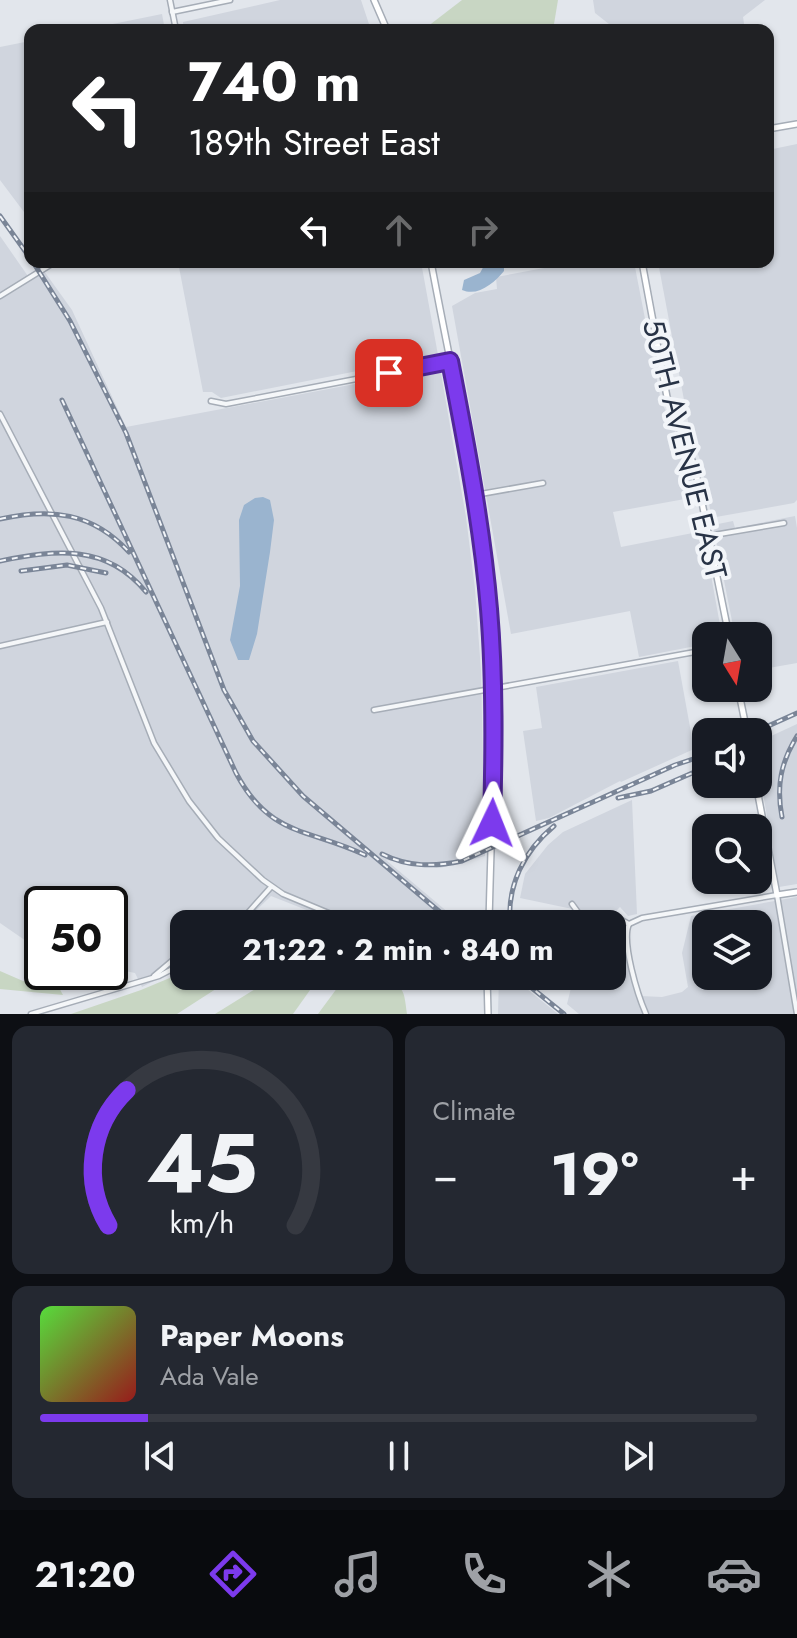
<!DOCTYPE html>
<meta charset="utf-8">
<style>
:root{--surface:#171b24;--page:#242831;--text:#f1f3f6;--muted:#9ea1a6;--line:#363941;--accent:#7c3aed}
body{margin:0;font-family:Jost,sans-serif;background:var(--page);color:var(--text);height:100vh;display:flex;flex-direction:column;font-size:30px;white-space:nowrap}
*{box-sizing:border-box;margin:0}
p{font-size:26px;color:var(--muted)}
.icon{flex:none;width:44px;height:44px;fill:none;stroke:currentColor;stroke-width:2;stroke-linecap:round;stroke-linejoin:round}
.map{position:relative;height:1014px;overflow:hidden}
.drawer{display:flex;flex-direction:column;gap:12px;padding:12px;background:#0d0f14;flex:1}
.drawer>*{flex:none}
.top-card{position:absolute;left:24px;top:24px;width:750px;height:244px;border-radius:16px;box-shadow:0 2px 6px #0004;background:#202124;color:#fff;overflow:hidden}
.needle{width:52px;rotate:169deg}
.buttons{position:absolute;left:692px;top:622px;display:grid;gap:16px}
.buttons a{display:grid;place-items:center;width:80px;height:80px;border-radius:16px;background:var(--surface);box-shadow:0 2px 6px #0004;font-size:40px}
.speed{position:absolute;left:24px;top:886px;display:flex;gap:16px;font-size:40px;font-weight:700;text-align:center}
.speed>*{display:grid;place-content:center;width:104px;height:104px;border-radius:50%;background:var(--surface);box-shadow:0 2px 6px #0004;line-height:1}
.speed .limit{border:4px solid #111;border-radius:12px;background:#fff;color:#111}
.pin{position:absolute;display:grid;place-items:center;width:68px;height:68px;color:#fff;margin:-34px;border-radius:16px;box-shadow:0 4px 12px #0006}
.me{position:absolute;width:88px;margin:-44px;rotate:2deg;stroke-linejoin:round;filter:drop-shadow(0 0 6px #0008)}
.turn{display:flex;align-items:center;gap:28px;height:168px;padding:0 32px;font-size:36px}
.turn .icon{width:104px;height:104px;stroke-width:2.5}
.turn b{display:block;font-size:56px;line-height:68px}
.lanes{display:flex;align-items:center;height:76px;padding:0 32px;background:#0003;justify-content:center;gap:40px;direction:ltr}
.lanes .off{opacity:.35}
.big{font-size:60px;font-weight:700;line-height:1.1}
.drawer .card{flex:1;display:flex;flex-direction:column;justify-content:center;gap:12px;min-width:0;padding:0 28px;border-radius:16px;background:var(--page)}
.drawer .dial{align-items:center;gap:0}
.dial svg{height:208px;overflow:visible;fill:none;stroke:var(--line);stroke-width:7;stroke-linecap:round;text-anchor:middle}
.dial text{fill:var(--text);stroke:none}
.song{display:flex;align-items:center;gap:24px}
.cover{width:96px;height:96px;border-radius:12px;background:linear-gradient(135deg,hsl(110 70% 55%),hsl(0 70% 35%))}
.played{height:8px;border-radius:4px;background:linear-gradient(90deg,var(--accent) 15%,var(--line) 15%)}
.keys{display:flex;justify-content:space-around;direction:ltr}
.heat{display:flex;justify-content:space-between;align-items:center;font-size:44px;direction:ltr}
.drawer .tiles{flex:1;display:grid;gap:12px;grid-template-columns:1fr 1fr}
.card:last-child{grid-column:span 2}
.trip{position:absolute;left:170px;top:910px;width:456px;height:80px;border-radius:16px;background:var(--surface);box-shadow:0 2px 6px #0004;font-weight:700;line-height:80px;text-align:center}
.tabs{display:flex;height:128px;justify-content:space-around;align-items:center;background:#090b0e;color:var(--muted)}
.tabs .icon{width:56px;height:56px}
.tabs .selected{color:var(--accent)}
.tabs b{font-size:36px;color:var(--text)}
.map>svg:first-child{display:block}
</style>
<div class="map">
<svg width="797" height="1014" viewBox="0 0 797 1014">
<rect width="100%" height="100%" fill="#e2e6ec"/>
<g fill="#d0d5de" fill-rule="evenodd">
<polygon points="280,0 361,0 371,30 184,30 183,22"/>
<polygon points="593,0 765,0 743,17 745,30 623,30 622,26 614,28 595,13"/>
<polygon points="162,14 165,30 83,30"/>
<polygon points="30,41 30,220 0,180 0,47"/>
<polygon points="797,144 797,500 794,503 716,517 711,514 701,462 691,437 658,262 768,262 768,150"/>
<polygon points="0,236 30,279 44,271 72,310 126,427 440,368 466,517 475,589 481,671 485,856 440,868 386,860 462,924 342,924 271,896 242,924 184,924 184,966 142,987 135,973 110,968 110,904 42,904 42,952 0,923"/>
<polygon points="178,262 421,262 438,355 221,398 212,392 203,392"/>
<polygon points="576,262 634,262 661,401 686,453 696,497 613,512 621,547 703,531 722,636 706,636 706,644 639,657 630,611 511,634 452,306 475,293 497,289 496,277"/>
<polygon points="795,516 797,528 797,663 763,669 764,675 758,676 758,636 735,636 713,525 733,521 735,528"/>
<polygon points="678,661 694,749 621,782 620,781 549,818 536,821 523,731 542,728 536,687"/>
<polygon points="797,724 797,884 779,887 758,764 758,742"/>
<polygon points="632,800 637,914 628,916 620,907 613,914 586,919 582,911 520,898 525,874 548,845 563,832"/>
<path d="M 797,897 L 797,1014 L 650,1014 L 641,996 L 662,997 L 682,992 L 688,987 L 682,953 L 691,916 ZM 706,924 L 758,924 L 758,976 L 706,976 Z"/>
<polygon points="625,944 644,1014 579,1014 567,1004 574,976 612,976 612,946"/>
<polygon points="499,976 511,976 558,1014 498,1014"/>
</g>
<g fill="#c8d6c3">
<polygon points="462,0 558,0 554,24 541,30 423,30"/>
<polygon points="0,971 23,981 57,984 63,995 0,989"/>
<polygon points="184,972 184,976 236,976 177,1014 71,1014 141,990"/>
<polygon points="276,976 320,976 293,1014 215,1014"/>
<path d="M 346,976 L 383,976 C 400,996 403,976 407,1014 L 318,1014 Z"/>
</g>
<g fill="#9ab4cf">
<path d="M 486,262 L 504,262 L 504,271 C 494,283 478,297 462,290 L 464,280 L 480,273 Z"/>
<polygon points="263,497 270,500 274,520 270,552 257,634 249,660 238,660 230,640 240,586 239,520 244,505 255,498"/>
</g>
<g fill="none" stroke-linecap="round" stroke-linejoin="round">
<defs>
<g id="street">
<polyline points="170,0 176,30"/>
<polyline points="172,12 230,0"/>
<polyline points="0,296 55,262"/>
<polyline points="211,401 226,404 450,361"/>
<polyline points="0,414 101,608 154,743 189,801 218,838 263,880 283,894 355,924"/>
<polyline points="475,495 543,483"/>
<polyline points="708,536 784,523"/>
<polyline points="0,646 107,622"/>
<polyline points="374,710 706,650"/>
<polyline points="572,904 585,922 616,917 629,924"/>
<polyline points="238,924 271,887"/>
<polyline points="629,924 642,918 777,895 797,1014"/>
<path d="M 629,924 C 621,942 638,996 646,1014"/>
<polyline points="154,976 173,960 184,957"/>
<polyline points="443,976 487,982"/>
<polyline points="31,1014 159,976 184,963"/>
</g>
<g id="secondary">
<polyline points="374,0 387,30"/>
<polyline points="768,129 797,124"/>
<path d="M 431,262 C 454,385 483,508 491,633 C 497,730 491,827 489,924"/>
<polyline points="642,262 667,397 695,468 729,636"/>
<polyline points="738,688 747,732"/>
<polyline points="756,784 777,895 797,892"/>
<polyline points="487,976 488,1014"/>
</g>
</defs>
<use href="#street" stroke="#a6adb7" stroke-width="7"/>
<use href="#secondary" stroke="#a6adb7" stroke-width="8"/>
<use href="#street" stroke="#f5f7f9" stroke-width="4"/>
<use href="#secondary" stroke="#fff" stroke-width="5"/>
<defs>
<g id="rail">
<polyline points="0,216 30,258"/>
<polyline points="33,262 70,321 126,433 224,690 253,741 303,796 454,924"/>
<path d="M 62,400 L 236,773 C 270,837 308,828 365,855"/>
<path d="M 0,519 C 51,508 92,512 129,552"/>
<path d="M 0,561 C 55,550 106,543 146,592"/>
<polyline points="21,571 67,565 106,573"/>
<polyline points="755,732 797,713"/>
<polyline points="618,798 651,791 706,767"/>
<path d="M 782,817 C 776,786 781,762 797,736"/>
<path d="M 382,854 C 408,867 434,867 462,861 L 675,765 L 705,755"/>
<path d="M 510,924 C 507,885 524,851 554,826"/>
<polyline points="517,976 564,1014"/>
</g>
</defs>
<use href="#rail" stroke="#7a8597" stroke-width="5"/>
<use href="#rail" stroke="#f2f5f9" stroke-width="2" stroke-dasharray="6" stroke-linecap="butt"/>
</g>
<g fill="none" stroke-linecap="round" stroke-linejoin="round">
<defs>
<path id="route" d="M 389,373 L 450,361 C 466,443 482,526 489,609 C 495,680 494,752 492,823"/>
</defs>
<use href="#route" stroke="#51269a" stroke-width="20"/>
<use href="#route" stroke="#7c3aed" stroke-width="14"/>
</g>
<g text-anchor="middle" dominant-baseline="central" stroke-width="8" stroke-linejoin="round" paint-order="stroke">
<g font-size="30" fill="#283346" stroke="#f2f5f9">
<text transform="translate(685 449) rotate(76)">50TH AVENUE EAST</text>
</g>
</g>
</svg>
<div class="buttons">
<a><svg class="needle" viewBox="-14 -14 28 28"><path d="M0-13l5 13h-10z" fill="#e53935"/><path d="M0 13l5-13h-10z" fill="#9ea1a6"/></svg></a>
<a><svg class="icon" aria-label="sound" viewBox="0 0 24 24"><path d="M4 9h4l5-4v14l-5-4H4zM17 9q2 3 0 6"/></svg></a>
<a><svg class="icon" aria-label="search" viewBox="0 0 24 24"><circle cx="10" cy="10" r="6"/><path d="M15 15l6 6"/></svg></a>
<a><svg class="icon" aria-label="layers" viewBox="0 0 24 24"><path d="M12 4l9 5-9 5-9-5zM3 14l9 5 9-5"/></svg></a>
</div>
<div class="speed"><div class="limit">50</div></div>
<div class="pin" style="left:389px;top:373px;background:#d93025"><svg class="icon" aria-label="arrive" viewBox="0 0 24 24"><path d="M6 21V4h12l-3 4 3 4H6"/></svg></div>
<svg class="me" style="left:492px;top:823px" viewBox="-20 -20 40 40"><path d="M0-17L14 15 0 8-14 15z" fill="#7c3aed" stroke="#fff" stroke-width="4"/></svg>
<div class="trip">21:22 · 2 min · 840 m</div>
<div class="top-card">
<div class="turn"><svg class="icon" aria-label="left" viewBox="0 0 24 24"><path d="M17 20v-9H6M10 6l-5 5 5 5"/></svg><div><b>740 m</b>189th Street East</div></div>
<div class="lanes"><svg class="icon" aria-label="left" viewBox="0 0 24 24"><path d="M17 20v-9H6M10 6l-5 5 5 5"/></svg><svg class="icon off" aria-label="ahead" viewBox="0 0 24 24"><path d="M12 20V5M6 11l6-6 6 6"/></svg><svg class="icon off" aria-label="right" viewBox="0 0 24 24"><path d="M7 20v-9h11M14 6l5 5-5 5"/></svg></div>
</div>
</div>
<section class="drawer">
<div class="tiles">
<div class="card dial"><svg viewBox="0 0 100 80">
<path d="M14 69A42 42 0 1 1 86 69"/>
<path d="M14 69A42 42 0 0 1 21 17" stroke="#7c3aed"/>
<text x="50" y="56" font-size="32" font-weight="700">45</text>
<text x="50" y="72" font-size="11">km/h</text>
</svg></div>
<div class="card"><p>Climate</p>
<div class="heat"><a>−</a><b class="big">19°</b><a>+</a></div>
</div>
<div class="card">
<div class="song"><i class="cover"></i><div><b>Paper Moons</b><p>Ada Vale</p></div></div>
<div class="played"></div>
<div class="keys"><svg class="icon" aria-label="previous" viewBox="0 0 24 24"><path d="M18 5L8 12l10 7zM5 5v14"/></svg><svg class="icon" aria-label="pause" viewBox="0 0 24 24"><path d="M8 5v14M16 5v14"/></svg><svg class="icon" aria-label="next" viewBox="0 0 24 24"><path d="M6 5l10 7-10 7zM19 5v14"/></svg></div>
</div>
</div>
</section>
<nav class="tabs">
<b>21:20</b>
<svg class="icon selected" aria-label="directions" viewBox="0 0 24 24"><path d="M12 3l9 9-9 9-9-9zM9 14v-3h6M13 9l2 2-2 2"/></svg>
<svg class="icon" aria-label="music" viewBox="0 0 24 24"><path d="M9 18V5l10-2v13"/><circle cx="6" cy="18" r="3"/><circle cx="16" cy="16" r="3"/></svg>
<svg class="icon" aria-label="phone" viewBox="0 0 24 24"><path d="M5 4h4l2 5-3 2q2 4 5 5l2-3 5 2v4C11 20 4 13 5 4z"/></svg>
<svg class="icon" aria-label="climate" viewBox="0 0 24 24"><path d="M12 3v18M4 7l16 10M4 17L20 7"/></svg>
<svg class="icon" aria-label="car" viewBox="0 0 24 24"><path d="M5 17H2v-5l4-1 3-4h7l3 4 3 1v5h-3M9 17h6M6 11h13"/><circle cx="7" cy="17" r="2"/><circle cx="17" cy="17" r="2"/></svg>
</nav>
